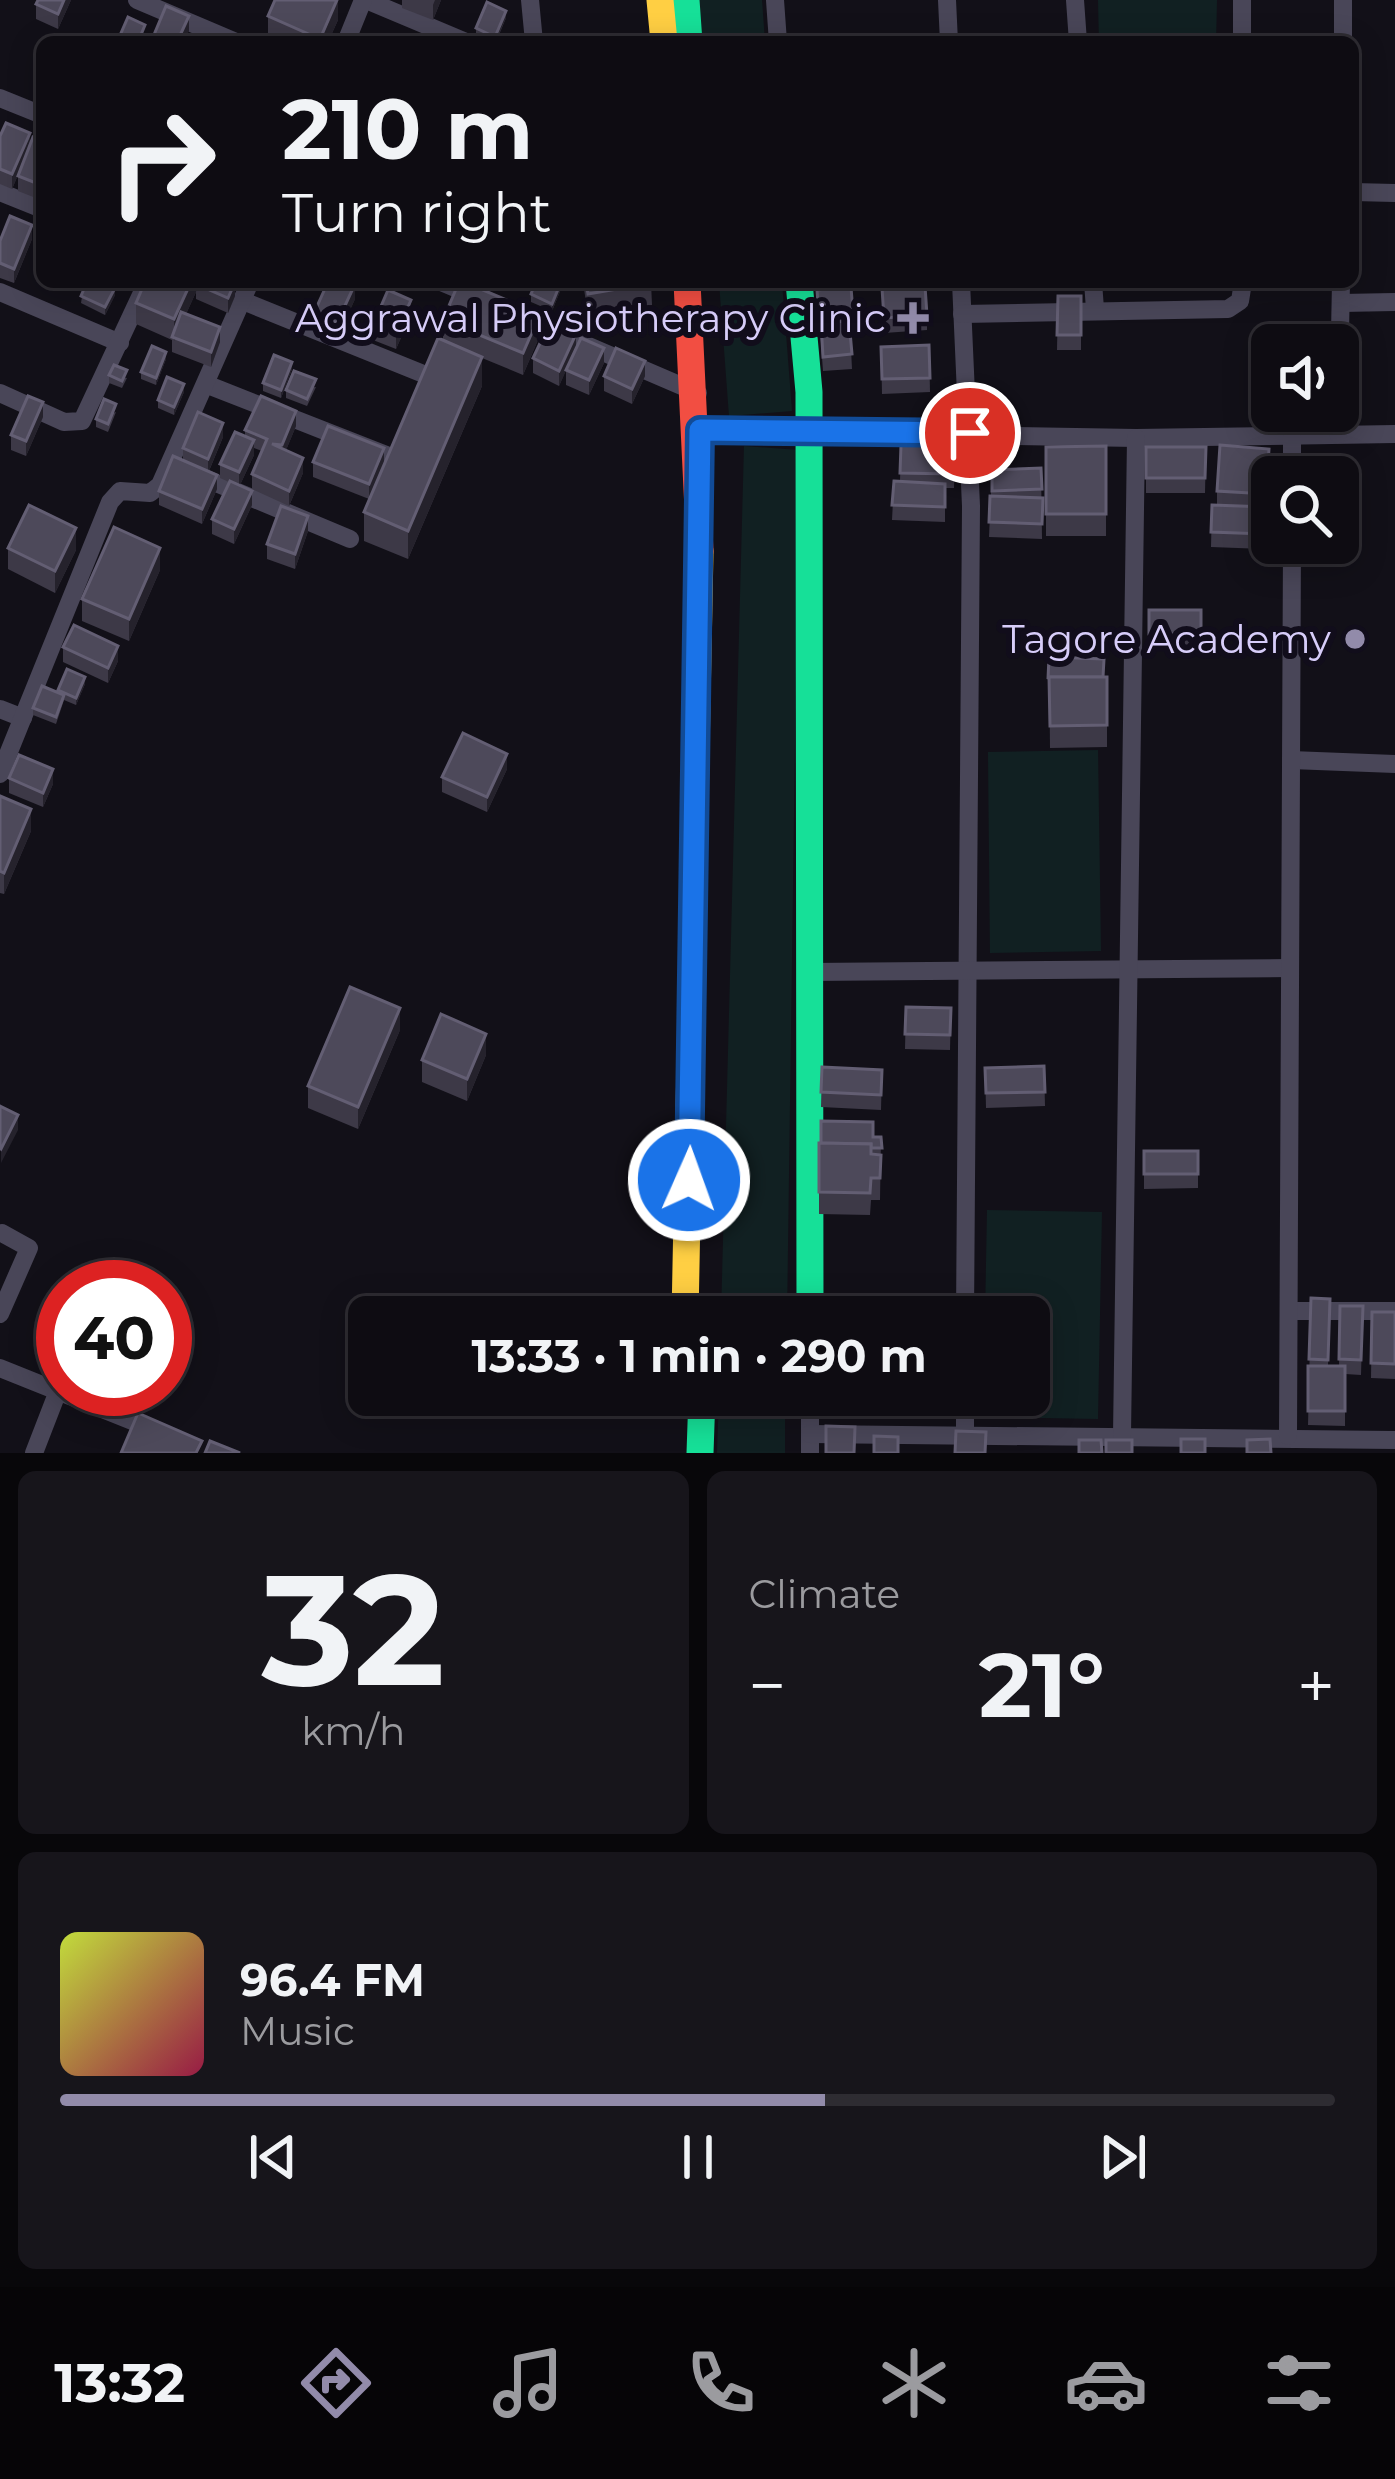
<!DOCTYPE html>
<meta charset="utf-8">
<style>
:root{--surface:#0e0c12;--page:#17151b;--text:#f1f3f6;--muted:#9b9b9f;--line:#2e2c32;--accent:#928baa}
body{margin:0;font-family:Montserrat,sans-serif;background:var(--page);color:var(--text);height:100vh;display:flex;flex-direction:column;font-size:45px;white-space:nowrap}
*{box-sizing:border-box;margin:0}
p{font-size:39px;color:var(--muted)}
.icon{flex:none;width:66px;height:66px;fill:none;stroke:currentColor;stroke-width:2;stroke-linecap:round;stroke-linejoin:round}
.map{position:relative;height:1453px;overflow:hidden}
.drawer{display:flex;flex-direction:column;gap:18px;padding:18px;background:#08070a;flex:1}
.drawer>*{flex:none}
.top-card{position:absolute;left:36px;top:36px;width:1323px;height:252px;border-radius:18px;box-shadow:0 6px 30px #0003,0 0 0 3px var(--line);background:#0e0c12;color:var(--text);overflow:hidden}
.buttons{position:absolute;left:1251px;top:324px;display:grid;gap:24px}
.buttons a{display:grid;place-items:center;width:108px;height:108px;border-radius:18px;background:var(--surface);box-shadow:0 6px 30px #0003,0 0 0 3px var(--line);font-size:60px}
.speed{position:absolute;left:36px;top:1260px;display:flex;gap:24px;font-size:60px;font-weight:700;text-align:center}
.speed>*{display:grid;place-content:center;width:156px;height:156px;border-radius:50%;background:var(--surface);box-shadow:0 6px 30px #0003,0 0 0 3px var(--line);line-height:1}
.speed .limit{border:18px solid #d22;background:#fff;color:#111}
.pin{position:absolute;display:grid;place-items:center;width:102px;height:102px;color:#fff;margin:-51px;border:6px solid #fff;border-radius:50%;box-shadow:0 3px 12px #0007}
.me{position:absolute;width:132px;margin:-66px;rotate:2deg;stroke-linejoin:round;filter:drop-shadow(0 0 9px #0008)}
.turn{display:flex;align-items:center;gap:42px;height:252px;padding:0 48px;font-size:54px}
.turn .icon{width:156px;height:156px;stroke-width:2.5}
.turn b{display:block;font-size:84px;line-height:102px}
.big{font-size:90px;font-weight:700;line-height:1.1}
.drawer .card{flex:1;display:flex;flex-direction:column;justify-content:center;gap:18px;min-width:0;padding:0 42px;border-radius:18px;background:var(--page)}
.drawer .dial{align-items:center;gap:0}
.dial b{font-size:156px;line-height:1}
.song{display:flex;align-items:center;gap:36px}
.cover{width:144px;height:144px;border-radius:18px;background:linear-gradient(135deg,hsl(70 70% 55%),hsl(340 70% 35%))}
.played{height:12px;border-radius:6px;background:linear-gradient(90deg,var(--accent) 60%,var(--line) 60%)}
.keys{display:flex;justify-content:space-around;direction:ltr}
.heat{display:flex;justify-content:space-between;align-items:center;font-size:66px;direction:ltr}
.drawer .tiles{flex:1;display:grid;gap:18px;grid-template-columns:1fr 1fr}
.card:last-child{grid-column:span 2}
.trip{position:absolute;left:348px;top:1296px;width:702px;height:120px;border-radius:18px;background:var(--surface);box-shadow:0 6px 30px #0003,0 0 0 3px var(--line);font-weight:700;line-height:120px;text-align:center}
.tab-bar{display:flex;height:192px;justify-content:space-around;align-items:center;background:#060507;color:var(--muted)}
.tab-bar .icon{width:84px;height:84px}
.tab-bar .on{color:var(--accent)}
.tab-bar b{font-size:54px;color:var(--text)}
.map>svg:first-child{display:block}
</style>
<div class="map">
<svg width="1395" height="1453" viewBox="0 0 1395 1453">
<rect width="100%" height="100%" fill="#121018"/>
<g fill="#112022">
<polygon points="699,0 762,0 765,42 702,42"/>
<polygon points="1098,0 1217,0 1216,42 1099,42"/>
<polygon points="719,282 782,282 792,411 729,416"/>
<polygon points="744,446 799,450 787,1317 721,1317"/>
<polygon points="1098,750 1101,951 990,953 988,752"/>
<polygon points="987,1210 1102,1212 1098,1419 983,1417 983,1395 1029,1395 1029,1317 985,1317"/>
<polygon points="719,1395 785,1395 785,1453 717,1453"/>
</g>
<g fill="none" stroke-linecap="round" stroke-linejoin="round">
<g stroke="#494658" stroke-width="18">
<polyline points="137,0 236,42"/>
<polyline points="366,0 466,42"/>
<polyline points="530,0 534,42"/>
<polyline points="775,0 778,42"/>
<polyline points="947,0 949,42"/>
<polyline points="1075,0 1078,42"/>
<polyline points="1242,0 1242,42"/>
<polyline points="346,42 363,0"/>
<polyline points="1343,42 1343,0"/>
<polyline points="0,98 42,115"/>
<polyline points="0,192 42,209"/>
<polyline points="1353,192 1395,193"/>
<polyline points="441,282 479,298"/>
<polyline points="961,282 971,506 965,1317"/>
<polyline points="1093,282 1095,309"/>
<polyline points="0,292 120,343"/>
<polyline points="243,301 421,373"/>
<polyline points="1341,303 1395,302"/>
<polyline points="962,314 1228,309 1240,301 1243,282"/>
<polyline points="521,317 698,393"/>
<polyline points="208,385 386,455"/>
<polyline points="0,393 64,422 82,421 147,282"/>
<polyline points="700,431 1136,438 1395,434"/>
<polyline points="1338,434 1341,282"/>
<polyline points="197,475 350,539"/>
<polyline points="1292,477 1292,436"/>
<polyline points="0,709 23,718"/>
<polyline points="1291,760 1395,764"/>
<polyline points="0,774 110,502 120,491 150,493 160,485 250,282"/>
<polyline points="809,972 1290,968"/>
<polyline points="1291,1311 1395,1311"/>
<polyline points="0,1314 29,1248 2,1233"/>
<polyline points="0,1368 157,1431"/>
<polyline points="810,1395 810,1453"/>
<polyline points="810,1434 1395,1440"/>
<polyline points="965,1434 965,1395"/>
<polyline points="1122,1435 1136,438"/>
<polyline points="1288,1436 1292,543"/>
<polyline points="34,1453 58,1391"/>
</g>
<g stroke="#16e098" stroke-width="27">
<polyline points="686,0 689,42"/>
<polyline points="799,282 809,392 810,1317"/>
<polyline points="700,1453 702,1395"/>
</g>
<g stroke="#ffcf43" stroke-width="27">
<polyline points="660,0 664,42"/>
<polyline points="685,1317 700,551"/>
</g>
<polyline stroke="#f24e42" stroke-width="27" points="687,282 700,551"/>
</g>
<g fill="#3d3947">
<polygon points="71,0 58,29 36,19 36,4"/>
<polygon points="402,0 441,0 433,20 402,8"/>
<polygon points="268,16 338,20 328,42 278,42 268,37"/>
<polygon points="506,18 496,42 490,42 476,36 476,28"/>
<polygon points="0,136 30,147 42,141 41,200 18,191 18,176 25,158 12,189 0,184"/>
<polygon points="32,239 14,283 0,278 0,241"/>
<polygon points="64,282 103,282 115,295 105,315 81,303 83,290"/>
<polygon points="145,282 235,282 235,296 228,313 196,299 196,292 186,314 220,342 211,367 172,352 172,340 136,324 136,303"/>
<polygon points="583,282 651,282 652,305 588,316"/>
<polygon points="882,288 927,315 927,330 884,333"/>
<polygon points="561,289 552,311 531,302 531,294"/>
<polygon points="817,290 853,313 853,328 850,328 852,369 823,371"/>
<polygon points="1058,296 1081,296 1081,350 1057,350"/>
<polygon points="355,299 337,338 314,328 314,313"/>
<polygon points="411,315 396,349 373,340 373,325"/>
<polygon points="443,320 540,335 523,375 482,358 482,386 408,559 364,541 364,512 443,340"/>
<polygon points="929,345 930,392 882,394 881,347"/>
<polygon points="576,348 604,363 589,395 566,385 566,370 569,363 559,386 533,373 533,358"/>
<polygon points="166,359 156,385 141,379 141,372"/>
<polygon points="292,369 281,398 263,391 263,383"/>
<polygon points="109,375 127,378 122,388 109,383"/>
<polygon points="604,376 645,376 632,404 604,391"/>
<polygon points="316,387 307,406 286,398 286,390"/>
<polygon points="184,392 174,415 158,408 158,400"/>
<polygon points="116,412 108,432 96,427 96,419"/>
<polygon points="43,417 26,456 11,450 11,435"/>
<polygon points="296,426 286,450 303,473 289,506 252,489 252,474 262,451 254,448 254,455 240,485 252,505 234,544 212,534 212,519 229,482 220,478 220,464 245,436 245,430"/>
<polygon points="223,437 209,471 217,489 202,524 159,505 159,491 183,460 183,448"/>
<polygon points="901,445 955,446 954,488 945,488 945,522 892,520 894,481 900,481"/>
<polygon points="1106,446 1106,536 1046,536 1046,447"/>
<polygon points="1146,447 1206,447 1205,493 1146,493"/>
<polygon points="313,462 384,463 369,499 313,477"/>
<polygon points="1269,464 1264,549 1211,547 1212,505 1217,505 1217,491"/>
<polygon points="1041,468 1042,539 989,537 992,470"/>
<polygon points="308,531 295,569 267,559 267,544"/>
<polygon points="8,548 76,550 55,593 8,569"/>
<polygon points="160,570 129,641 82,621 82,599"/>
<rect x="1149" y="610" width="52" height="39"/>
<polygon points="63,647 118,661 108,683 63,662"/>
<polygon points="1049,657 1107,677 1107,747 1050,748"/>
<polygon points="85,684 76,705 64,700 56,724 33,715 33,708 58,693 58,690"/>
<polygon points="507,769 487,812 442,792 442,777"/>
<polygon points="9,778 53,784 43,807 9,793"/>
<polygon points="0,796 31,831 4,894 0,893"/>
<polygon points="906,1007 951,1008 950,1050 905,1049"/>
<polygon points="400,1030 358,1129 308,1108 308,1086"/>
<polygon points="486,1055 467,1101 422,1082 422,1060"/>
<polygon points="1044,1066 1045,1106 986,1108 985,1068"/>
<polygon points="822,1067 882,1070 881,1110 821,1107"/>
<polygon points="873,1137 881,1137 880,1200 871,1200 870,1215 819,1214 819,1143"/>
<polygon points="1144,1151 1198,1151 1198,1188 1144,1189"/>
<polygon points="1311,1298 1330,1299 1328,1366 1339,1366 1340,1306 1363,1306 1361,1375 1345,1374 1345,1426 1308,1425"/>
<polygon points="1372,1312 1395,1312 1395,1379 1371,1378"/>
</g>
<g fill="#25222c">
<polygon points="64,0 71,0 58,29 58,14"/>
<polygon points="338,0 338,20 328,42 320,42"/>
<polygon points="435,0 441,0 433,20 433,5"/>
<polygon points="506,11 506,18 495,42 495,37"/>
<polygon points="189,16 189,31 184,42 177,42"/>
<polygon points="30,133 30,148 12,189 12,174"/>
<polygon points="32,225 32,239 14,283 14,269"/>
<polygon points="191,282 198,282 196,292 174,341 174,319"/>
<polygon points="235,282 235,296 228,313 228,298"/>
<polygon points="561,282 561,289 552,311 552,304"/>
<polygon points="355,284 355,299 337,338 337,323"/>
<polygon points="115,288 115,295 105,315 105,307"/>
<polygon points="411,300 411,315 396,349 396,334"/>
<polygon points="540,314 540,335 523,375 523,353"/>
<polygon points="220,327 220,342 211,367 211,352"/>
<polygon points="576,334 576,349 559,386 559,371"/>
<polygon points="604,348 604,363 589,395 589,380"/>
<polygon points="166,352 166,359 156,385 156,378"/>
<polygon points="482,357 482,386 408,559 408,531"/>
<polygon points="645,361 645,376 632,404 632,389"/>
<polygon points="292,362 292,369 281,398 281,390"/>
<polygon points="184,384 184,392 174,415 174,407"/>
<polygon points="43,402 43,417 26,456 26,441"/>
<polygon points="296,411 296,426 282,460 282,445"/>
<polygon points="223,423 223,437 208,473 208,459"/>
<polygon points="254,440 254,455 239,487 239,472"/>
<polygon points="384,448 384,463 369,499 369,484"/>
<polygon points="303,458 303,473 289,506 289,491"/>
<polygon points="217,475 217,489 202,524 202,509"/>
<polygon points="252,491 252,505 234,544 234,529"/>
<polygon points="308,516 308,531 295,569 295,554"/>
<polygon points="76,528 76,550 55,593 55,571"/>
<polygon points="160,548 160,570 129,641 129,619"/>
<polygon points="118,646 118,661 108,683 108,668"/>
<polygon points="85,677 85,684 76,705 76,698"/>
<polygon points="507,754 507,769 487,812 487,797"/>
<polygon points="53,769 53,784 43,807 43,793"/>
<polygon points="31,809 31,831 4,894 4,873"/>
<polygon points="400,1008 400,1030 358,1129 358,1107"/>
<polygon points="486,1034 486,1055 467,1101 467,1079"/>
<polygon points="18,1115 18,1130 1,1163 1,1149"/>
</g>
<g fill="#4d495a" stroke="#635e73" stroke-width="3">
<polygon points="38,0 64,0 58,14 36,4"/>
<polygon points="275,0 337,0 320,39 268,16"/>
<polygon points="487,2 506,11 495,37 476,28"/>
<polygon points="166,6 189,16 177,42 151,42"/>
<polygon points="128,17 145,25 138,42 123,42 118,40"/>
<polygon points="6,123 30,133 12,174 0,169 0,136"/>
<polygon points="33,137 42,141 41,185 18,176"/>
<polygon points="10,216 32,225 14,269 0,263 0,241"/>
<polygon points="87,282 103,282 115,288 105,307 81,296"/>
<polygon points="145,282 191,282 174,319 136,303"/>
<polygon points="197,282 235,282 228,298 196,284"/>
<polygon points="328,282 350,282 355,284 337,323 314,313"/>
<polygon points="459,282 464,282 540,314 523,353 443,320"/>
<polygon points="536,282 561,282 552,304 531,294"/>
<polygon points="586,282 651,282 652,283 588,294"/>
<polygon points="925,286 927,315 884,318 882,288"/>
<polygon points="851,287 853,313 819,316 817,290"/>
<polygon points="388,290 411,300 396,334 373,325"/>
<polygon points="1058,296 1081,296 1081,335 1057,335"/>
<polygon points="181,312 220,327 211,352 172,337"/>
<polygon points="849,321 852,354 823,357 821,323"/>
<polygon points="550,322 576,334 559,371 533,358"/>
<polygon points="438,338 482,357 408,531 364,512"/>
<polygon points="581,338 604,348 589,380 566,370"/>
<polygon points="929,345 930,378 882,379 881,347"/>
<polygon points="152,346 166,352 156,378 141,372"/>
<polygon points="616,348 645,361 632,389 604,376"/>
<polygon points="274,355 292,362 281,390 263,383"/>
<polygon points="114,365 127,370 122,381 109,375"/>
<polygon points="294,371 316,379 307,399 286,390"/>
<polygon points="167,377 184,384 174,407 158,400"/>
<polygon points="28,396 43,402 26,441 11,435"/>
<polygon points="261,396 296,411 282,445 272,444 303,458 289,491 252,474 267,439 245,430"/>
<polygon points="104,399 116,404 108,424 96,419"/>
<polygon points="198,412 223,423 208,459 183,448"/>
<polygon points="328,426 384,448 369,484 313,462"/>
<polygon points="235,432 254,440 239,472 220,464"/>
<polygon points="901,445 955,446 954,474 900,473"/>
<polygon points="1220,445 1269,449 1266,494 1217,491"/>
<polygon points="1106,446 1106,514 1046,514 1046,447"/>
<polygon points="1146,447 1206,447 1205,478 1146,478"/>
<polygon points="173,456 217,475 202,509 159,491"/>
<polygon points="1041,468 1042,489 992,491 992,470"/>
<polygon points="230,481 252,491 234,529 212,519"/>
<polygon points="894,481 945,484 945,507 892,505"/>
<polygon points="990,496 1043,498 1042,524 989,522"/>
<polygon points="29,505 76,528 55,571 8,548"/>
<polygon points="1212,505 1266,507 1264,534 1211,532"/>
<polygon points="281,506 308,516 295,554 267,544"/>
<polygon points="114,527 160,548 129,619 82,599"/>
<rect x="1149" y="610" width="52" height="24"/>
<polygon points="74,625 118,646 108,668 63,647"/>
<polygon points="1049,657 1104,659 1103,677 1049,677 1048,679"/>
<polygon points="67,669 85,677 76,698 58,690"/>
<polygon points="1049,677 1107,677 1107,725 1050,726"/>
<polygon points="42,686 64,695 56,717 33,708"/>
<polygon points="463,733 507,754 487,797 442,777"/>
<polygon points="19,755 53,769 43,793 9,778"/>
<polygon points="0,796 31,809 4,873 0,871"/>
<polygon points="350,987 400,1008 358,1107 308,1086"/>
<polygon points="906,1007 951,1008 950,1035 905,1034"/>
<polygon points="441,1014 486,1034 467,1079 422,1060"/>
<polygon points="1044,1066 1045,1092 986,1093 985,1068"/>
<polygon points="822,1067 882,1070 881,1095 821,1092"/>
<polygon points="0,1106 18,1115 1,1149 0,1148"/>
<polygon points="821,1121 873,1122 873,1137 881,1137 882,1148 871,1148 871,1144 821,1143"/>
<polygon points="819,1143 871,1144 871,1154 881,1155 880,1178 871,1178 870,1193 819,1192"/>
<rect x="1144" y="1151" width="54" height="23"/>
<polygon points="1311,1298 1330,1299 1328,1360 1309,1359"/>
<polygon points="1340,1306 1363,1306 1361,1360 1339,1359"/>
<polygon points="1372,1312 1395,1312 1395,1364 1371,1363"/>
<rect x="1308" y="1366" width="37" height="45"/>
<polygon points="138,1413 202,1441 196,1453 121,1453"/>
<polygon points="826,1426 855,1427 854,1453 826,1453"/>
<polygon points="956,1431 986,1432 985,1453 955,1453"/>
<polygon points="874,1436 898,1437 898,1453 874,1453"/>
<rect x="1181" y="1439" width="24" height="14"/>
<polygon points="1270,1439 1271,1453 1247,1453 1247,1440"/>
<polygon points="1079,1440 1101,1440 1102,1453 1079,1453"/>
<rect x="1106" y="1440" width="26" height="13"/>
<polygon points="210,1441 240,1453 205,1453"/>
</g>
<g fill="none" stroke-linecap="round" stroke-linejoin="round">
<defs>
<polyline id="route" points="689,1180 700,430 970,433"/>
</defs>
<use href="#route" stroke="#114b97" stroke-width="30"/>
<use href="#route" stroke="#1a73e8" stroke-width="21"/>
</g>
<g fill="#928baa" stroke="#110d1b" stroke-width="4.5">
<path d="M907 300h12v12h12v12h-12v12h-12v-12h-12v-12h12z"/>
<circle cx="1355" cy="639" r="12"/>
</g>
<g text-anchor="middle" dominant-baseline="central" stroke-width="12" stroke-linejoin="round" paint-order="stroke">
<g font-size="39" fill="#d7cdf9" stroke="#110d1b" text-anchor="end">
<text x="886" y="318">Aggrawal Physiotherapy Clinic</text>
<text x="1331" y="639">Tagore Academy</text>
</g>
</g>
</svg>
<div class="buttons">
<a><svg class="icon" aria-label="sound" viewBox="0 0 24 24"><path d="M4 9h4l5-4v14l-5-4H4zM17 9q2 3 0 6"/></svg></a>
<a><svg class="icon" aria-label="search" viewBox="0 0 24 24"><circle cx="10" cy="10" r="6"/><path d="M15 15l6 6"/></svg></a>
</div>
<div class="speed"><div class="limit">40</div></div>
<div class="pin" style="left:970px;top:433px;background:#d93025"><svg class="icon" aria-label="arrive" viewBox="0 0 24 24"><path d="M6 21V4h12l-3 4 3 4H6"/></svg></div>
<svg class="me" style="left:689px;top:1180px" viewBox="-20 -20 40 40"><circle r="17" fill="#1a73e8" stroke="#fff" stroke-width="3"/><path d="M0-11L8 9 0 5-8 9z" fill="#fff"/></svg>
<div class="trip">13:33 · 1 min · 290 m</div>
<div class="top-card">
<div class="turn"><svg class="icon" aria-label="right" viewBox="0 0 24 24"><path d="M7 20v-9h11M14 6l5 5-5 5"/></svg><div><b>210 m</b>Turn right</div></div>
</div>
</div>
<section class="drawer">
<div class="tiles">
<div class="card dial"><b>32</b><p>km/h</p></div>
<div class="card"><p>Climate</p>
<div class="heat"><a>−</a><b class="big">21°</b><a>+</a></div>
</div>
<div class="card">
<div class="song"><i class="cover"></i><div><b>96.4 FM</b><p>Music</p></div></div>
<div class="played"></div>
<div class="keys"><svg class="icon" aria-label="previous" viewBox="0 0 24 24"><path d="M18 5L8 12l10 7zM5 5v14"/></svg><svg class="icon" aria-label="pause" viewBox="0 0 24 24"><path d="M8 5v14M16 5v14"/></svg><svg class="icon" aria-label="next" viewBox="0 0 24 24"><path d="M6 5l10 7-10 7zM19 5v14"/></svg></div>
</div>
</div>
</section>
<nav class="tab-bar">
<b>13:32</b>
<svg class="icon on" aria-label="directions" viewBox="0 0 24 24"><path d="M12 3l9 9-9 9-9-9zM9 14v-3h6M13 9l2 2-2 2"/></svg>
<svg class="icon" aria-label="music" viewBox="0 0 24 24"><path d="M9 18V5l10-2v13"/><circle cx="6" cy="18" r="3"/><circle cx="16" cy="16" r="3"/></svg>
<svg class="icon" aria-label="phone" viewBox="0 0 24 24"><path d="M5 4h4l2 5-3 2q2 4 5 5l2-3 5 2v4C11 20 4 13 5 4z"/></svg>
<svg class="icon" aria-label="climate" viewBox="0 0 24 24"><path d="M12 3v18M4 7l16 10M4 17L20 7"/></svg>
<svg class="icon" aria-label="car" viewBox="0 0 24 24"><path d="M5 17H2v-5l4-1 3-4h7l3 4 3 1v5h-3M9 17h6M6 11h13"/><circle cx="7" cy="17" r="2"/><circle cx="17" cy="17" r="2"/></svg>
<svg class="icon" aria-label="filters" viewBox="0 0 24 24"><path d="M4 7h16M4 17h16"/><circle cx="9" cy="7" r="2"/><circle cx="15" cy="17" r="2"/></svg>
</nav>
